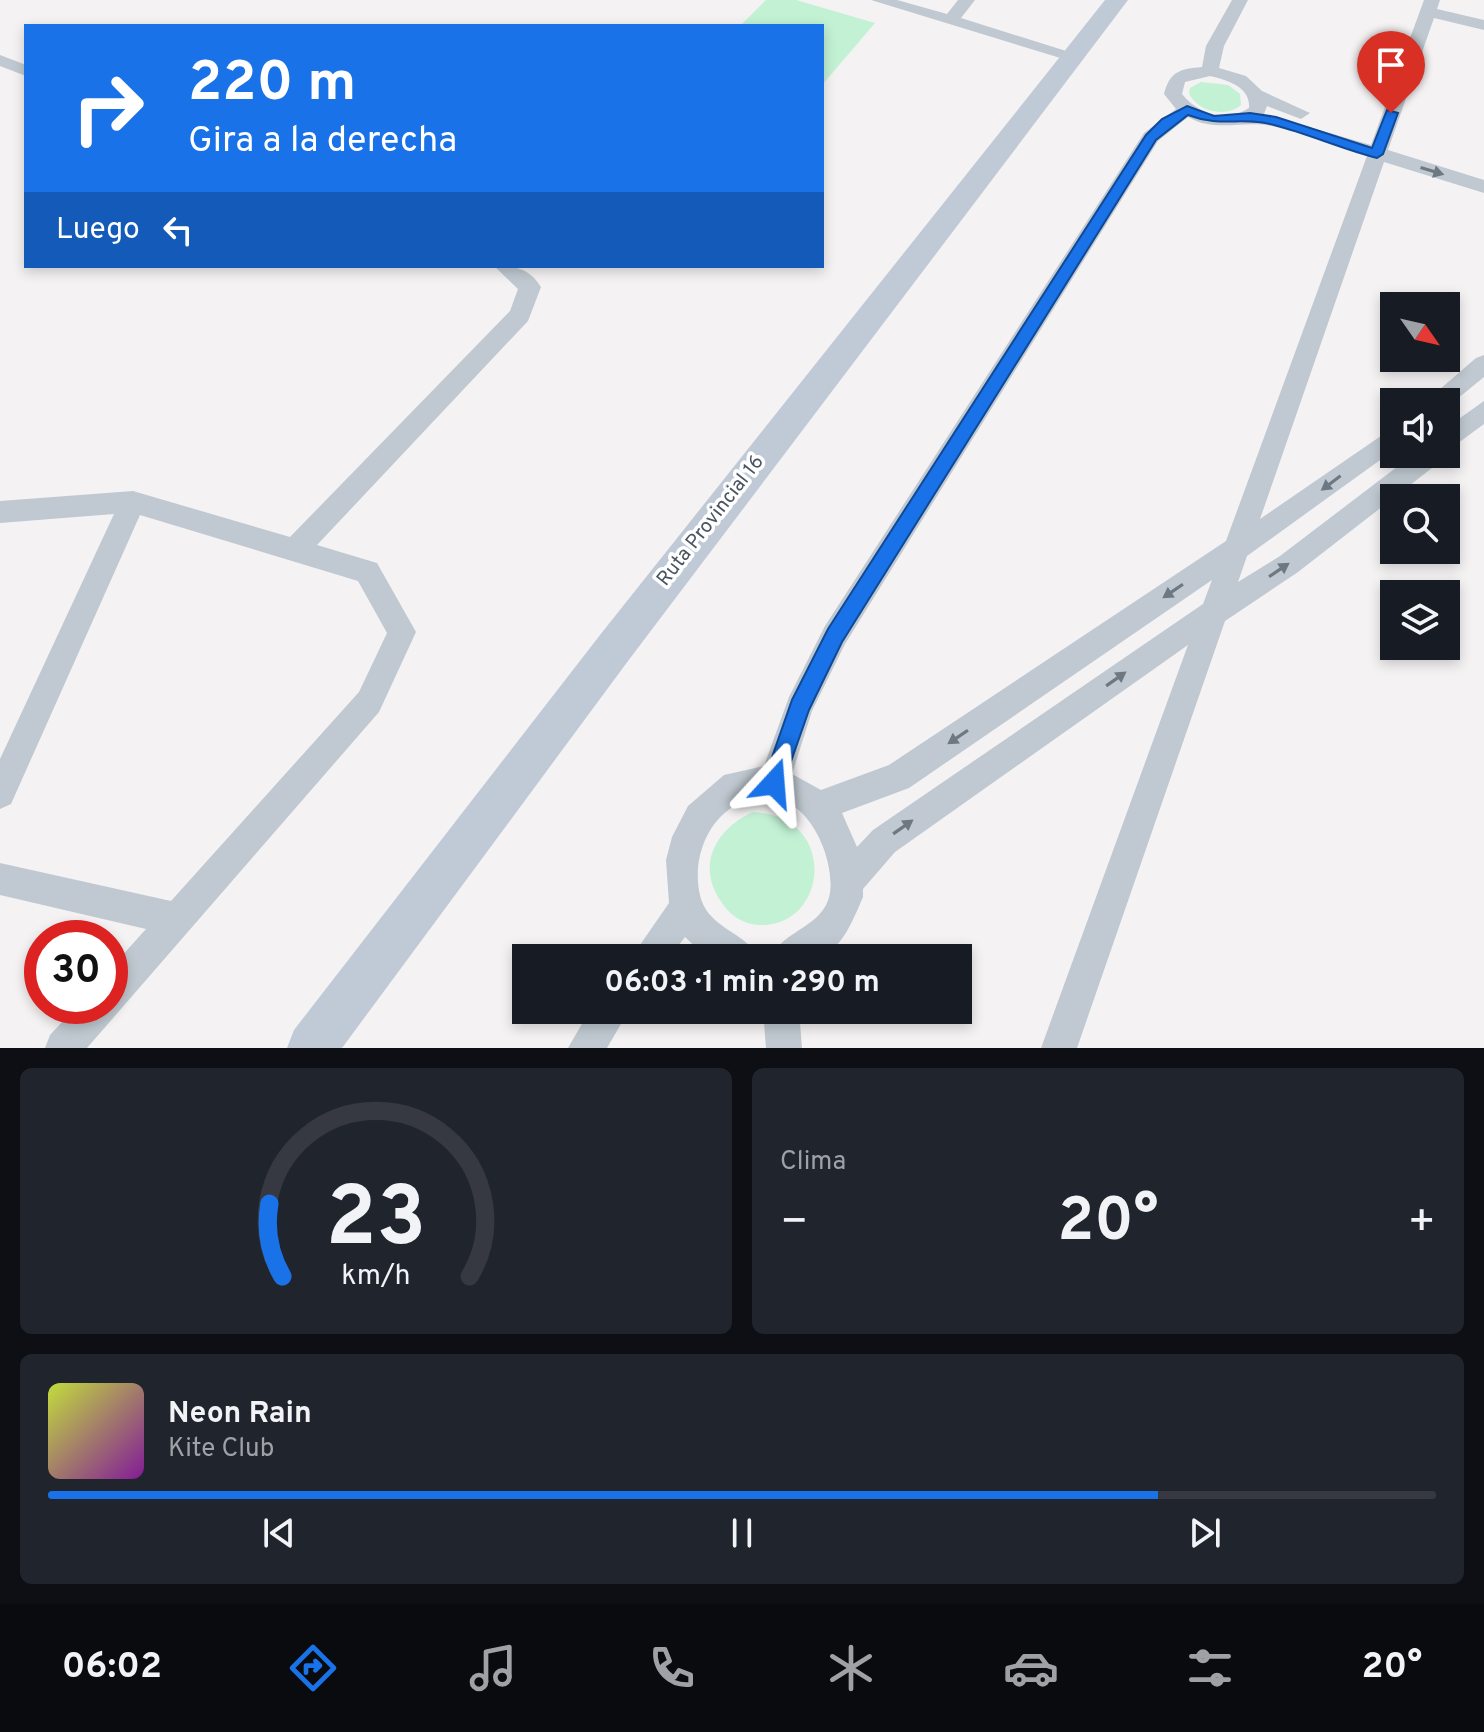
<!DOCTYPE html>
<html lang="es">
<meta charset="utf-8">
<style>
:root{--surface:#171b24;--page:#20242c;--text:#f1f3f6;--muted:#9ea1a6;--line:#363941;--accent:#1972e8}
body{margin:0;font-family:Overpass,sans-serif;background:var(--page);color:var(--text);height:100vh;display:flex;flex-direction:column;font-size:30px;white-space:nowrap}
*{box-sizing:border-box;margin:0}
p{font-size:26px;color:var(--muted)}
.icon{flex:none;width:44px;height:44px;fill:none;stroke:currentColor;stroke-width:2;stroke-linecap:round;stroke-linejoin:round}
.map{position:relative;height:1048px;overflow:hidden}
.sheet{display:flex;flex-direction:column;gap:20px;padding:20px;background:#0d0f14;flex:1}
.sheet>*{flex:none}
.hud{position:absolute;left:24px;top:24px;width:800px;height:244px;border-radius:0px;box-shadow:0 4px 12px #0003;background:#1972e8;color:#fff;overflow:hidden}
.needle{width:52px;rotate:124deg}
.tools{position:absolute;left:1380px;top:292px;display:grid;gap:16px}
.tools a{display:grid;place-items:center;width:80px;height:80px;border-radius:0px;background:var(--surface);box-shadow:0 4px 12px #0003;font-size:40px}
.speed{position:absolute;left:24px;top:920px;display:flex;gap:16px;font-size:40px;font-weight:700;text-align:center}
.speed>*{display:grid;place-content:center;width:104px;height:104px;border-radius:50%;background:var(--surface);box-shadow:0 4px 12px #0003;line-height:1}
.speed .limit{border:12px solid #d22;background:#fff;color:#111}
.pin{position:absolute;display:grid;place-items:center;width:68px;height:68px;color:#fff;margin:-82px -34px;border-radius:50% 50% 50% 0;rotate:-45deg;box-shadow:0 0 8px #0007}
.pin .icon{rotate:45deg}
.me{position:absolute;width:88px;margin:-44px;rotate:19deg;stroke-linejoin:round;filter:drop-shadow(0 0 6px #0008)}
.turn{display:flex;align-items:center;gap:28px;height:168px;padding:0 32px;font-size:36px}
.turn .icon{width:104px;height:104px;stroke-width:2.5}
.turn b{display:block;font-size:56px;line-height:68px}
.then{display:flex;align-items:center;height:76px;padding:0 32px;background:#0003;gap:16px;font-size:30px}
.big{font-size:60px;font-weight:700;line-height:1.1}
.sheet .tile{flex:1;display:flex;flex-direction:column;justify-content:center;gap:12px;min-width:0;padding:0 28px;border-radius:12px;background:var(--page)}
.sheet .dial{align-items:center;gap:0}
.dial svg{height:208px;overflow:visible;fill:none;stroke:var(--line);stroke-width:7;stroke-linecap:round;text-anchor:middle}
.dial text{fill:var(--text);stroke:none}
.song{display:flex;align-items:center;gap:24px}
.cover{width:96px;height:96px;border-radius:12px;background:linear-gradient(135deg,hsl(70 70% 55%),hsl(290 70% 35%))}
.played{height:8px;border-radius:4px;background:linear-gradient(90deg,var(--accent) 80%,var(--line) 80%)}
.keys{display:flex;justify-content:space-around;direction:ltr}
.heat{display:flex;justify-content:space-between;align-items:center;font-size:44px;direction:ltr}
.sheet .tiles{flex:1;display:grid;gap:20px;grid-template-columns:1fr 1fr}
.tile:last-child{grid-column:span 2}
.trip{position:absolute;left:512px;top:944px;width:460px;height:80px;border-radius:0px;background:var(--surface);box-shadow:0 4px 12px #0003;font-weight:700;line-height:80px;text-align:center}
.tabs{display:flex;height:128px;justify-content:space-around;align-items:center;background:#090b0e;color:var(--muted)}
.tabs .icon{width:56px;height:56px}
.tabs .on{color:var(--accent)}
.tabs b{font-size:36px;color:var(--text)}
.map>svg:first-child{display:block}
</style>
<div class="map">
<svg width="1484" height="1048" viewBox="0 0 1484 1048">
<rect width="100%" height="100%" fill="#f4f2f2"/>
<g fill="#c2f1d4">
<polygon points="766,0 796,0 875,23 822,85 822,26 740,26"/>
<path d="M 1201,82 L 1228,85 L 1240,94 L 1241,105 C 1226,118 1197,112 1189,93 L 1190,88 Z"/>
<path d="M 753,812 C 840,816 828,928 759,925 C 742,924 729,915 720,900 C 696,864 717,828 753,812 Z"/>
</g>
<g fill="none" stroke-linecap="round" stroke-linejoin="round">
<g fill="#c0c9d1" fill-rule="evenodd">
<polygon points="871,0 897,0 947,14 958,0 975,0 961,18 1082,56 1079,60 1067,60"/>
<path d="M 1232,0 L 1248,0 L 1224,46 L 1219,68 L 1246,76 L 1262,91 L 1310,113 L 1301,119 L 1267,106 L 1264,114 L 1371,145 L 1424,0 L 1440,0 L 1437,9 L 1484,20 L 1484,30 L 1434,18 L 1388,150 L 1484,180 L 1484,193 L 1384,162 L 1260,519 L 1394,427 L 1394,450 L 1247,556 L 1238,582 L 1280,556 L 1414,454 L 1444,454 L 1441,461 L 1298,572 L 1225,621 L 1077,1048 L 1041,1048 L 1188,645 L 895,852 L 863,889 L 863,897 C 838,956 833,958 771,958 C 783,929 824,928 830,893 C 835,857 808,796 766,797 C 715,798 688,854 701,899 C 710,929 748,933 758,958 L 707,958 L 685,937 L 669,958 L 631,958 L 669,903 L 666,860 L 672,837 L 688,806 L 724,775 L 764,766 L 789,697 L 825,626 L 1144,133 L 1176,109 L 1164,94 C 1170,71 1180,69 1202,67 L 1206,46 ZM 1210,76 C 1227,80 1251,87 1249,108 C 1226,123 1198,114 1182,94 L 1185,82 ZM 1188,117 C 1216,133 1243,120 1272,126 C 1304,133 1336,146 1367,156 L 1226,541 L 889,765 L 821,790 L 792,774 L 812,711 L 845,644 L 1158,141 ZM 1212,580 L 1203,604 L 873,830 L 857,847 L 842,813 L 909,788 Z"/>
<polygon points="0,55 26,65 26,76 0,66"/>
<path d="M 494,266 C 515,266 529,268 541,287 L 528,321 L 317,545 L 377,563 L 416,632 L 379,712 L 87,1048 L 45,1048 L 50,1035 L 77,1006 L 110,1006 L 110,969 L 146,929 L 0,895 L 0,863 L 171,901 L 359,692 L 387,633 L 358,581 L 140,515 L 11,804 L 0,809 L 0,759 L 114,514 L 0,523 L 0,501 L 133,491 L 290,537 L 510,311 L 518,289 Z"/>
<polygon points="1484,355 1484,377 1446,408 1446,402 1425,402 1476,358"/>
<polygon points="1484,401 1484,424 1446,452 1446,428"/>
<polygon points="590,1010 629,1010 607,1048 568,1048"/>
<polygon points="763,1010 799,1010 802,1048 766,1048"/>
</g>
<polygon fill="#c0cad6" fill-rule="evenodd" points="1105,0 1128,0 628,661 342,1048 287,1048 294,1030 600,635"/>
</g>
<defs><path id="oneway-solid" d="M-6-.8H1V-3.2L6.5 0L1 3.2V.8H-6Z" transform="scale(2)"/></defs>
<g fill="#6d7882">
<use href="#oneway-solid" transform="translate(1432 171) rotate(17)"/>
<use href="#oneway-solid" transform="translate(1331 483) rotate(143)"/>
<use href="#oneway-solid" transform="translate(1279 570) rotate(-34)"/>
<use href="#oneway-solid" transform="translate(1173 591) rotate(146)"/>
<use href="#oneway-solid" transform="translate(1116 679) rotate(-35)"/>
<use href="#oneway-solid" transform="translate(958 737) rotate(146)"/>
<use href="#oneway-solid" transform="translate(903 827) rotate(-35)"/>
</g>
<path fill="#1972e8" stroke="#104a97" stroke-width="2" d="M 1187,106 L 1214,116 L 1250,113 L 1276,117 L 1372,148 L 1387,110 L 1398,113 L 1383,154 L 1377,158 C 1342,149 1309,134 1274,125 C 1241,116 1222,128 1188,115 L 1156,140 L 842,642 L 809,710 L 781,790 L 774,793 L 766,790 L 763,783 L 792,700 L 828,629 L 1146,135 L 1162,119 Z"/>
<g text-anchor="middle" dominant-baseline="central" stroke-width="7" stroke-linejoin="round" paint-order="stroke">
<g font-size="20" fill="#495560" stroke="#fff">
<text transform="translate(711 521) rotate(-52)">Ruta Provincial 16</text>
</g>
</g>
</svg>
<div class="tools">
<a><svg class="needle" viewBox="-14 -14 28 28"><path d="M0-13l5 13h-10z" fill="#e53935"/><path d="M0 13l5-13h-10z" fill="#9ea1a6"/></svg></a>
<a><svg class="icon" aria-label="sound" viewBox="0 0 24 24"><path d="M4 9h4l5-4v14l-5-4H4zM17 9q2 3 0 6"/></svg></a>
<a><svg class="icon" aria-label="search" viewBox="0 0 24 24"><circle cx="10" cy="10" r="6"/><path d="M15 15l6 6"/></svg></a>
<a><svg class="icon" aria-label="layers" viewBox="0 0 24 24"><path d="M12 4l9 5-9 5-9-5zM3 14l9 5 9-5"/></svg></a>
</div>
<div class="speed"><div class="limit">30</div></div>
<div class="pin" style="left:1391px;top:113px;background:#d93025"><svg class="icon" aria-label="arrive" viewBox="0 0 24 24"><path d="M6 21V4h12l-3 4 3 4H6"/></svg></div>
<svg class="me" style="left:774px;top:783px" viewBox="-20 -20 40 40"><path d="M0-17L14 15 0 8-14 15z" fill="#1972e8" stroke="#fff" stroke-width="4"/></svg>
<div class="trip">06:03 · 1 min · 290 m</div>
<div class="hud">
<div class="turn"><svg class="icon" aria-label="right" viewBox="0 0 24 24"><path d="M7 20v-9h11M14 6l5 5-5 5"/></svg><div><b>220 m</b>Gira a la derecha</div></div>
<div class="then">Luego<svg class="icon" aria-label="left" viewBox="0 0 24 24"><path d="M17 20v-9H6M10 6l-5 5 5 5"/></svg></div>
</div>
</div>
<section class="sheet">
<div class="tiles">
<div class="tile dial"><svg viewBox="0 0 100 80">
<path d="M14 69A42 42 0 1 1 86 69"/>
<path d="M14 69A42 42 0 0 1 9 41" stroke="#1972e8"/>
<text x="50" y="56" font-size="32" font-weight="700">23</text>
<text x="50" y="72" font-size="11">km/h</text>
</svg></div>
<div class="tile"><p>Clima</p>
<div class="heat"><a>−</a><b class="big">20°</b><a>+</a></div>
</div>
<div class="tile">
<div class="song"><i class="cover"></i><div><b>Neon Rain</b><p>Kite Club</p></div></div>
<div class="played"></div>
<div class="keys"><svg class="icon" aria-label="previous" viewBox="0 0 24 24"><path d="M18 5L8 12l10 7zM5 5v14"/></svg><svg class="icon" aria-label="pause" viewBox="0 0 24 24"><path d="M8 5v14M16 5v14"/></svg><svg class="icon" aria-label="next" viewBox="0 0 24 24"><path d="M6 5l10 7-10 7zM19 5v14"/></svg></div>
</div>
</div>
</section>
<nav class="tabs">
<b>06:02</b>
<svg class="icon on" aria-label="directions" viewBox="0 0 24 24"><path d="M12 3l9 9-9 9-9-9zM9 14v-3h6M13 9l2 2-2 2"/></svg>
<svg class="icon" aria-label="music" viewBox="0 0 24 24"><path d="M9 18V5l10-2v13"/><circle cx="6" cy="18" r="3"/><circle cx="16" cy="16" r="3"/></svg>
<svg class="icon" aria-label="phone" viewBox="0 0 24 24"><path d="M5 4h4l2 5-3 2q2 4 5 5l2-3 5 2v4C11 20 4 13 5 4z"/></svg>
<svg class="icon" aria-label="climate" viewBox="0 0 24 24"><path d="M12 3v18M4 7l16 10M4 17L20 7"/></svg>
<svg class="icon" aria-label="car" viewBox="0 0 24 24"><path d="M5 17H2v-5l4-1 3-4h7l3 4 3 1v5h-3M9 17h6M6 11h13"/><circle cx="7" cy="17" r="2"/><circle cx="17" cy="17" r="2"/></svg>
<svg class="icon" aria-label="filters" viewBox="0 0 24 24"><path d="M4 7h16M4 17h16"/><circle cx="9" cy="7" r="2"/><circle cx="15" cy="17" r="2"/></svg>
<b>20°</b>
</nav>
